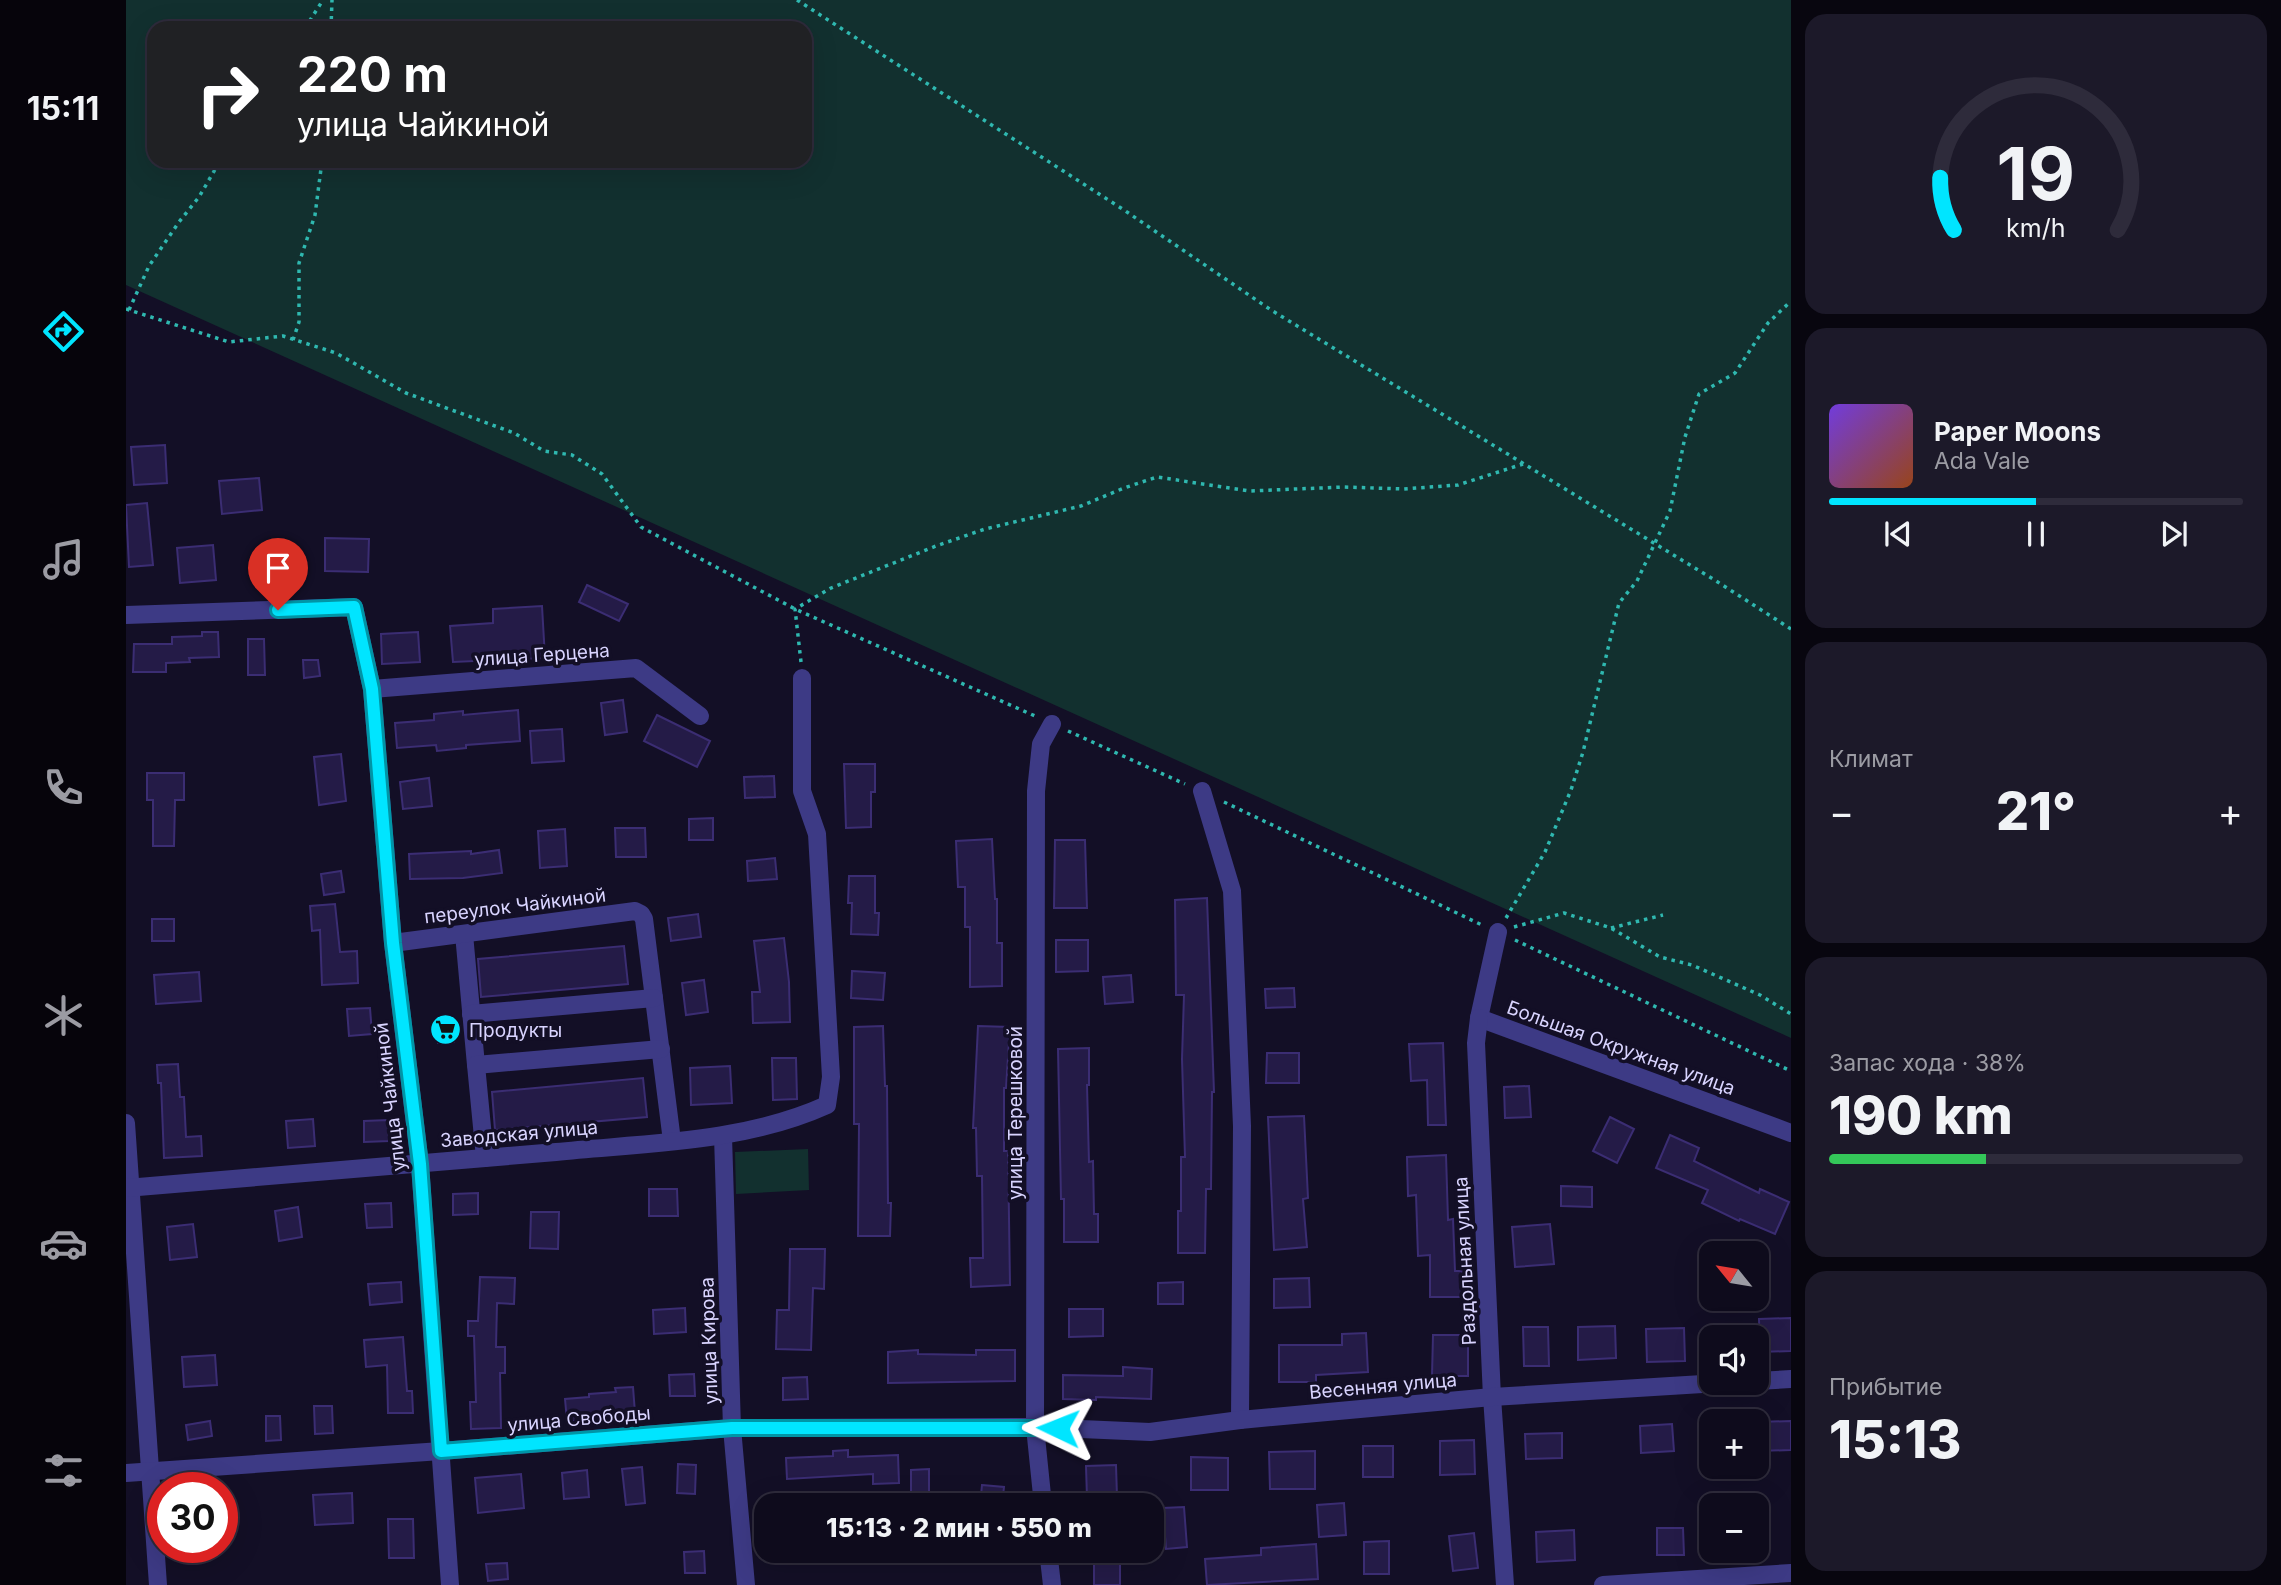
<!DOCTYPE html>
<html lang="ru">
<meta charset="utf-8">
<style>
:root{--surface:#0e0b1c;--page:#1c1929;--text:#f1f3f6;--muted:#9b9ba3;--line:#2e2b3b;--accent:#00e5ff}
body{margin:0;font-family:Inter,sans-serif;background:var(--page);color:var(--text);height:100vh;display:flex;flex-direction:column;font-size:26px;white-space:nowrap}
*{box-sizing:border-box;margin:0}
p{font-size:23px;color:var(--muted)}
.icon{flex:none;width:38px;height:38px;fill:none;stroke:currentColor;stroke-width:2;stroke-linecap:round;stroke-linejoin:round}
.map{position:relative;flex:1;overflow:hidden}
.sheet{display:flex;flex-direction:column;gap:14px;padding:14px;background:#08060f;width:490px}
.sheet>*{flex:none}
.banner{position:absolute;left:21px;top:21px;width:665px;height:147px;border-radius:21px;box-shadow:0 7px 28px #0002,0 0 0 2px var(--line);background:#202124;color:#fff;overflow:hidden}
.needle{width:46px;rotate:300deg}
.fabs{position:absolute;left:1573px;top:1241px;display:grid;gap:14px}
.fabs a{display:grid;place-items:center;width:70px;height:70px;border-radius:14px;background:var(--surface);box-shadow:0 7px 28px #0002,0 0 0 2px var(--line);font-size:35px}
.speed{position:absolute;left:21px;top:1472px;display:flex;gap:14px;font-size:35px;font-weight:700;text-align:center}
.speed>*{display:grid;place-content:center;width:91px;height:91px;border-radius:50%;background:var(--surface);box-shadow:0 7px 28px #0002,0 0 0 2px var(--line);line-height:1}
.speed .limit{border:10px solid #d22;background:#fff;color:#111}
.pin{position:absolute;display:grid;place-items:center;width:60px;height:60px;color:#fff;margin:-72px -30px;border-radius:50% 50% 50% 0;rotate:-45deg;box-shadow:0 0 7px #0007}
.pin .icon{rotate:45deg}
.me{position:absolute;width:77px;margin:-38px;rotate:272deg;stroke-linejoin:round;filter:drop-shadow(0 0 5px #0008)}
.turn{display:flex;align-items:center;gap:24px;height:147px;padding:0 35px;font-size:32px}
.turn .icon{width:91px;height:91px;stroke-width:2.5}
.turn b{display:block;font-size:49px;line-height:60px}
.big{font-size:52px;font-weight:800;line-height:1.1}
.sheet .card{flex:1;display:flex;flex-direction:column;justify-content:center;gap:10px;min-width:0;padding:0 24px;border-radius:21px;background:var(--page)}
.sheet .dial{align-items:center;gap:0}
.dial svg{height:182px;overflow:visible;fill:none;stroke:var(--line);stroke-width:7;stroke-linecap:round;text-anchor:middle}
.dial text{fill:var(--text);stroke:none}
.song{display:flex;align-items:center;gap:21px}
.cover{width:84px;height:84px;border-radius:10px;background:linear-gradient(135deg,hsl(260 70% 55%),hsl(20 70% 35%))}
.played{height:7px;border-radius:4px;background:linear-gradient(90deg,var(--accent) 50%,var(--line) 50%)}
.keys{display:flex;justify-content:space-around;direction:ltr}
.heat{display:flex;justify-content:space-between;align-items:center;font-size:38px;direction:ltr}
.charge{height:10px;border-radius:5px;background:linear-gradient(90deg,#34c759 38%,var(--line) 0)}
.trip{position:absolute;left:628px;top:1493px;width:410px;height:70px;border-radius:21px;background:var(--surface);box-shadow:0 7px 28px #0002,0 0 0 2px var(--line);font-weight:800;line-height:70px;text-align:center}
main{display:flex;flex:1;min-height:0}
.tabs{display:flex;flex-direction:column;width:126px;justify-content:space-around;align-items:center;background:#06040b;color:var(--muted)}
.tabs .icon{width:49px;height:49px}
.tabs .active{color:var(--accent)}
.tabs b{font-size:32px;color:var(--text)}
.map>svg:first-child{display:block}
</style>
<main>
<nav class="tabs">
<b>15:11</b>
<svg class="icon active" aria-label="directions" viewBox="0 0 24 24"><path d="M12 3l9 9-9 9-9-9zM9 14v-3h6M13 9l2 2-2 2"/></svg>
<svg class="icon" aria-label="music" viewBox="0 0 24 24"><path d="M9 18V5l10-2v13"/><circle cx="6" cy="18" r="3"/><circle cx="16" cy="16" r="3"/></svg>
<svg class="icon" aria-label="phone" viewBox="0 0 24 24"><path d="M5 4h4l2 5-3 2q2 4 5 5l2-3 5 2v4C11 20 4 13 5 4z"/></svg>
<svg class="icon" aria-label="climate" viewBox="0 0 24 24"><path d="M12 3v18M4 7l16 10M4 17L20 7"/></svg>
<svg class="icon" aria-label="car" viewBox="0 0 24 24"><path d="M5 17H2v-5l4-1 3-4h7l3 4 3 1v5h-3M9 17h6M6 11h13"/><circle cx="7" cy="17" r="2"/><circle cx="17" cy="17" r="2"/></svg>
<svg class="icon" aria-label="filters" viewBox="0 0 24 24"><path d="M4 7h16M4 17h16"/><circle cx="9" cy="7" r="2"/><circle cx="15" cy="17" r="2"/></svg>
</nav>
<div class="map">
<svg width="1665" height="1585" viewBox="0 0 1665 1585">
<rect width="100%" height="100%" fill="#130f26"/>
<g fill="#12302f" fill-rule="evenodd">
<path d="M 0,0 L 1665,0 L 1665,1038 L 0,285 ZM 28,28 L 679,28 L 679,161 L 28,161 Z"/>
<polygon points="682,1149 683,1190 610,1194 609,1152"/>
</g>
<g fill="#241b47" stroke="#3b2d73" stroke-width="2">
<polygon points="39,445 41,483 8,485 5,447"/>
<polygon points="133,478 136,510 96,514 93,481"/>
<polygon points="21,503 27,565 3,567 0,505"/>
<polygon points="199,538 243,539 242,572 199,571"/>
<polygon points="87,545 90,580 54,583 51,548"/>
<polygon points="170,563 171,584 140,586 139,564"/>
<polygon points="461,585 502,604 493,621 453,602"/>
<polygon points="416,606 419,658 327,662 324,626 367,623 367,609"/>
<polygon points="76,632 92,632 93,657 63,658 64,662 40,663 40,672 7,672 8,644 46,644 46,637 76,636"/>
<polygon points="292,632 294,662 256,664 255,634"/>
<polygon points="122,639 138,639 139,675 122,675"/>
<polygon points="177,660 192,660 194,676 178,678"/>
<polygon points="497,700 501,732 479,735 475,703"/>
<polygon points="392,710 394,741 340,745 340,748 311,751 310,745 271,748 269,723 308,720 308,714 337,711 337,715"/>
<polygon points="531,715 584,741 571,767 518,741"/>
<polygon points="436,729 438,761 406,763 404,731"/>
<polygon points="215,754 220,801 193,805 188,757"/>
<polygon points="718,764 749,764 749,792 745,792 745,827 720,828"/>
<polygon points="21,773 58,773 58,800 49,800 48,846 27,846 27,800 21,800"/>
<polygon points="648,776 649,797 619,798 618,777"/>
<polygon points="303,778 306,806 277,809 274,782"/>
<polygon points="587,818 587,840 563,840 563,819"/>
<polygon points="489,828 519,828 520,857 490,857"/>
<polygon points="439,829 441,866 414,868 412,831"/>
<polygon points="866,839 869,899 871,899 871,943 876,943 876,986 844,987 844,927 839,927 839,887 832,887 830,841"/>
<polygon points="929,840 959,840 961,908 928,908"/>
<polygon points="373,850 376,873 337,878 284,879 283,854 345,851 345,854"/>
<polygon points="649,858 651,879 622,881 621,861"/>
<polygon points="215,871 218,892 198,895 195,874"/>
<polygon points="723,876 749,876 749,913 753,913 752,935 725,934 726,903 722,903"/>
<polygon points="1081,898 1088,1092 1086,1092 1085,1189 1080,1189 1079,1253 1052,1253 1052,1211 1055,1211 1055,1157 1059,1157 1056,1059 1058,995 1050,995 1049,900"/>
<polygon points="209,904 214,952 231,951 232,983 196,985 194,930 186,931 184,906"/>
<polygon points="572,914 575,937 545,941 542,918"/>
<rect x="26" y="919" width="22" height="22"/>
<polygon points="658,938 663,982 664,1022 627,1023 626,992 634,992 628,941"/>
<polygon points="930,940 962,940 962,971 930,972"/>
<polygon points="498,946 502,984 355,997 352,959"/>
<polygon points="726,971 759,973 757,1000 725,998"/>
<polygon points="73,972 75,1001 30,1004 28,975"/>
<polygon points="1005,975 1007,1002 979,1004 977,977"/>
<polygon points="578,980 582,1012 560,1015 556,983"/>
<polygon points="1168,988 1169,1007 1140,1008 1139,989"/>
<polygon points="244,1008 246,1034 223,1036 221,1009"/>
<polygon points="327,1017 328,1042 312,1043 311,1018"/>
<polygon points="757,1026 759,1086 761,1086 762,1203 765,1203 764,1236 732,1236 733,1124 728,1124 728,1027"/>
<polygon points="852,1026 884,1027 880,1088 878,1088 878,1151 882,1151 884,1285 845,1287 844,1258 857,1258 856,1176 851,1176 850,1128 847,1128"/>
<polygon points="1317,1043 1320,1125 1302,1125 1301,1080 1285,1081 1283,1044"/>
<polygon points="963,1048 963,1085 961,1085 963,1162 967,1161 968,1214 972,1214 972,1242 938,1242 938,1199 935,1199 932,1049"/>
<polygon points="1141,1053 1173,1053 1173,1083 1140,1083"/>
<polygon points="646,1058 670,1058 671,1099 647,1100"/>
<polygon points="52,1064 54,1097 58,1097 60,1137 75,1136 76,1156 38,1158 35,1083 32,1083 31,1065"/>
<polygon points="604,1066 606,1103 565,1105 564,1068"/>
<polygon points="517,1078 521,1117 369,1130 366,1092"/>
<polygon points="1403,1086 1405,1117 1379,1118 1378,1087"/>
<polygon points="1178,1116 1182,1198 1177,1199 1181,1247 1148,1250 1142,1117"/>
<polygon points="1484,1117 1508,1129 1491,1163 1467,1151"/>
<polygon points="187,1119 189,1146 162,1148 160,1121"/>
<polygon points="262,1120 263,1141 238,1142 238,1121"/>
<polygon points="1544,1135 1573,1148 1568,1161 1633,1193 1634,1189 1663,1202 1649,1234 1614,1219 1613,1221 1576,1203 1582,1190 1530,1168"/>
<polygon points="1320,1155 1322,1220 1327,1219 1329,1271 1336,1271 1336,1297 1304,1297 1304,1255 1292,1256 1290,1195 1282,1196 1281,1157"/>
<polygon points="1435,1186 1466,1187 1466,1207 1435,1206"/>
<polygon points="523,1189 551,1189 552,1216 523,1216"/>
<polygon points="352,1193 352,1214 327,1215 327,1194"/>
<polygon points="265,1203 266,1227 241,1228 239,1204"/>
<polygon points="172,1207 176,1237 153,1241 149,1211"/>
<polygon points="405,1212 433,1212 432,1249 404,1248"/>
<polygon points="67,1224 71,1257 44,1260 41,1227"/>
<polygon points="1424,1224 1428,1264 1389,1267 1386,1227"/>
<polygon points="664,1249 699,1249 698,1289 687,1288 685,1350 650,1349 651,1310 663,1310"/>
<polygon points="354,1277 389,1278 388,1304 371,1303 370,1347 379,1347 379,1373 374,1373 375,1428 345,1429 344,1402 350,1402 348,1336 342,1336 342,1321 352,1321"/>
<polygon points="1183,1278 1184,1307 1148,1308 1148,1279"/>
<polygon points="275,1282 276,1302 244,1305 242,1284"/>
<polygon points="1057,1282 1057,1304 1032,1304 1032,1283"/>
<polygon points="559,1308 560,1332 528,1334 527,1310"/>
<polygon points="943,1309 977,1309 977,1336 943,1337"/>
<polygon points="1665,1318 1665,1351 1634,1352 1633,1319"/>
<polygon points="1489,1326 1490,1358 1452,1360 1452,1327"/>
<polygon points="1397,1327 1422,1327 1423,1366 1398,1366"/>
<polygon points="1558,1328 1559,1361 1521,1362 1520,1329"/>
<polygon points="1240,1333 1242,1372 1190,1375 1190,1382 1153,1382 1153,1345 1216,1345 1216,1334"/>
<polygon points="1307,1335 1342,1335 1342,1376 1306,1376"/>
<polygon points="277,1337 281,1391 286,1391 287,1413 262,1413 261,1365 240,1367 238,1340"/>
<polygon points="792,1350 792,1354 850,1355 850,1350 889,1350 889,1381 762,1383 762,1352"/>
<polygon points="89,1355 91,1385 58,1387 56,1357"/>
<polygon points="997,1367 1026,1369 1025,1399 970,1397 970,1400 937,1399 937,1375 997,1376"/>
<polygon points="568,1374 569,1396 544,1396 543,1375"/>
<polygon points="681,1377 682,1399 657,1400 657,1378"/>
<polygon points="507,1387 509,1413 480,1415 481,1421 441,1421 439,1399 463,1397 463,1394 490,1392 489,1388"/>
<polygon points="188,1406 206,1406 207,1433 189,1434"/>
<polygon points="140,1416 154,1416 155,1440 140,1441"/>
<polygon points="84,1421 86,1436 62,1440 60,1425"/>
<polygon points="1665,1421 1665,1450 1631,1451 1631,1422"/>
<polygon points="1546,1424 1548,1451 1515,1453 1514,1426"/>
<polygon points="1436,1433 1436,1458 1400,1459 1399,1434"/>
<polygon points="1348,1440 1349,1474 1314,1475 1314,1441"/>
<rect x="1237" y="1446" width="30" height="31"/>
<polygon points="722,1450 722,1457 772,1455 773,1483 747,1484 747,1474 661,1479 660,1458 707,1456 707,1451"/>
<polygon points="1189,1451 1189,1489 1144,1489 1143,1452"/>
<polygon points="1065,1457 1102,1458 1102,1490 1065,1490"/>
<polygon points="552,1464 570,1465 569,1494 551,1493"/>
<polygon points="990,1465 991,1497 961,1498 960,1466"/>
<polygon points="516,1467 519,1503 500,1505 496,1469"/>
<polygon points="803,1469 803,1495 785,1496 785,1470"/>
<polygon points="461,1470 463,1497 438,1499 436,1473"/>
<polygon points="395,1474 398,1508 352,1513 349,1478"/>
<polygon points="856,1485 878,1487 876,1505 854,1505"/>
<polygon points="226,1493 227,1523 189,1525 187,1495"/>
<polygon points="1218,1503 1220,1535 1193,1537 1191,1505"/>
<polygon points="1058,1507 1061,1547 1040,1549 1037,1508"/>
<polygon points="262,1519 287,1519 288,1558 263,1558"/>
<polygon points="1531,1528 1557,1528 1558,1555 1531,1555"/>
<polygon points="1448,1530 1449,1560 1411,1562 1410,1532"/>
<polygon points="1348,1533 1352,1568 1327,1571 1323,1536"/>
<polygon points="1263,1541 1263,1574 1238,1574 1238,1542"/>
<polygon points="1190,1544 1192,1579 1081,1585 1079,1559 1135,1555 1135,1548"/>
<polygon points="578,1551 579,1573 559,1573 558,1552"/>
<rect x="968" y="1561" width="26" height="24"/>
<polygon points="381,1563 382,1579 362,1581 360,1564"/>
</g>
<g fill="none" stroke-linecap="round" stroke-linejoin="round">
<g stroke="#2fb8b0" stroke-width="3.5" stroke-dasharray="3.5 5" stroke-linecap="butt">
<polyline points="671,0 998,210 1145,310 1587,579 1665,629"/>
<polyline points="179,28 197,0"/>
<polyline points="205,28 206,0"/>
<polyline points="0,309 103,342 157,336 210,353 280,393 388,433 418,451 446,455 476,474 515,527 669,609 909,716"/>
<polyline points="3,310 23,266 53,222 73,197 94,161"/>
<polyline points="167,340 173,322 173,263 189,215 196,161"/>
<polyline points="675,662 669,609 705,588 810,546 859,529 955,506 998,488 1031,477 1123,491 1218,487 1278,489 1332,485 1397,464"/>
<polyline points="942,731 1059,784"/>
<polyline points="1098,802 1356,925"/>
<polyline points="1380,918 1419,852 1445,790 1457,752 1493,603 1511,581 1544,511 1559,437 1573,394 1609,373 1642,323 1665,301"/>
<polyline points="1388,927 1438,913 1485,928 1534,957 1566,965 1634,995 1665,1014"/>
<polyline points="1485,928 1537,915"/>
<polyline points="1389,940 1665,1071"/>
</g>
<g stroke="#3d3a85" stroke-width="18">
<polyline points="0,615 228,607 246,689 267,943 294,1165 324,1585"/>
<polyline points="246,689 510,668 574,716"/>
<polyline points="1076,791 1106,891 1116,1126 1114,1420"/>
<polyline points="1372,932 1353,1018 1665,1133"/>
<polyline points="338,934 350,1065"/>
<polyline points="267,943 509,911 515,914 518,919 546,1141"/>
<polyline points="345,1014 528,998"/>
<polyline points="1353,1018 1350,1043 1366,1397 1379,1585"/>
<polyline points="0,1123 32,1585"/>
<polyline points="597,1136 606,1428 620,1585"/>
<polyline points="359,1158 350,1065 535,1049"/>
<path d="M 0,1188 C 143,1175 287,1165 430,1152 C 520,1143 617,1143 701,1105 L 705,1077 L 691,834 L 676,791 L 676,678"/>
<polyline points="1631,1381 1665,1379"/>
<polyline points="0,1473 315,1451 606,1428 909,1427 1024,1432 1114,1420 1366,1397 1609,1382"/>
<polyline points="917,1505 909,1427 910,791 915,744 926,724"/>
<polyline points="922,1550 926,1585"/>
<polyline points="1477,1585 1665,1573"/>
</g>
</g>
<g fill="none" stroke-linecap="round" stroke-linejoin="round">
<defs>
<polyline id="route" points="152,610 228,607 246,689 267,943 294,1164 315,1451 606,1428 932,1428"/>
</defs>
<use href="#route" stroke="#0095a6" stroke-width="18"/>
<use href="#route" stroke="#00e5ff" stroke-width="12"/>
</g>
<defs>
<symbol id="supermarket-disc" viewBox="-11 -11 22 22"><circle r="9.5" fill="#00e5ff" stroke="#130f26"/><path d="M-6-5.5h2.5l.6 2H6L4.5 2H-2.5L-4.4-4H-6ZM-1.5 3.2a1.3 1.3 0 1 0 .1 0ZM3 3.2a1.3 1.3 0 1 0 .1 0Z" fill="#111"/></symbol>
</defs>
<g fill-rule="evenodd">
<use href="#supermarket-disc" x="302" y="1012" width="35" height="35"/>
</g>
<g text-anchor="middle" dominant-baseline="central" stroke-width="7" stroke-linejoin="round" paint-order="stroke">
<g font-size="19" fill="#d9d4ff" stroke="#130f26">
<text transform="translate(416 655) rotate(-4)">улица Герцена</text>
<text transform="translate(389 906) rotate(-7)">переулок Чайкиной</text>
<text transform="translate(1495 1048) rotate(20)">Большая Окружная улица</text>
<text transform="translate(264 1097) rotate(-97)">улица Чайкиной</text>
<text transform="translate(889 1113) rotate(-90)">улица Терешковой</text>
<text transform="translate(393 1134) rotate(-5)">Заводская улица</text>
<text transform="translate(1339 1261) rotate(-93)">Раздольная улица</text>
<text transform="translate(583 1341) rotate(-92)">улица Кирова</text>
<text transform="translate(1257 1386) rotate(-5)">Весенняя улица</text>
<text transform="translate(453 1419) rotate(-5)">улица Свободы</text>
</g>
<g font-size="19" fill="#d9d4ff" stroke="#130f26" text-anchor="start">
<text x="343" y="1030">Продукты</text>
</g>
</g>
</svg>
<div class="fabs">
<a><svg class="needle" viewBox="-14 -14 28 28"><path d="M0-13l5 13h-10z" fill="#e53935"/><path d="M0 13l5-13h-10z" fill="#9b9ba3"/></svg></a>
<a><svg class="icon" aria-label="sound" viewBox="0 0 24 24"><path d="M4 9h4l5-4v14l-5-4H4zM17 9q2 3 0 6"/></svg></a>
<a>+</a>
<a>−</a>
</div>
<div class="speed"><div class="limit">30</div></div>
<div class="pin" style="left:152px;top:610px;background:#d93025"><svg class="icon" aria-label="arrive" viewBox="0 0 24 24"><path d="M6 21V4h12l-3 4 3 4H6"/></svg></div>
<svg class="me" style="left:932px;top:1428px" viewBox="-20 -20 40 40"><path d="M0-17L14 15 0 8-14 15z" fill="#00e5ff" stroke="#fff" stroke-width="4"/></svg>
<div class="trip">15:13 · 2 мин · 550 m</div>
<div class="banner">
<div class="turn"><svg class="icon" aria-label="right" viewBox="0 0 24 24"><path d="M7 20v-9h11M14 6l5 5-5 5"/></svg><div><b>220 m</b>улица Чайкиной</div></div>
</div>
</div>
<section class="sheet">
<div class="card dial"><svg viewBox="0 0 100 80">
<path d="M14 69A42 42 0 1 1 86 69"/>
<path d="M14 69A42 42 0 0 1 8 46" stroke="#00e5ff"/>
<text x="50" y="56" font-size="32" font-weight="700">19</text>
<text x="50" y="72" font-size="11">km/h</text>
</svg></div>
<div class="card">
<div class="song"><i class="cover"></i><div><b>Paper Moons</b><p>Ada Vale</p></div></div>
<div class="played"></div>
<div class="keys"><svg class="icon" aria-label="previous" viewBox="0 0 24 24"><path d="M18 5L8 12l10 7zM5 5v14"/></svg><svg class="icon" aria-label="pause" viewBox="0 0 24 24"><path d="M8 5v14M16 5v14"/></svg><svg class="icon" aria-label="next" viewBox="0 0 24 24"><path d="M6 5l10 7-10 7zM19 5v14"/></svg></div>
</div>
<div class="card"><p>Климат</p>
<div class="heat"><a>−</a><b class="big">21°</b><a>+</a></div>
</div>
<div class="card"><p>Запас хода · 38%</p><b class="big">190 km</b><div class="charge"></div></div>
<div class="card"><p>Прибытие</p><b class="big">15:13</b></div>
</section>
</main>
